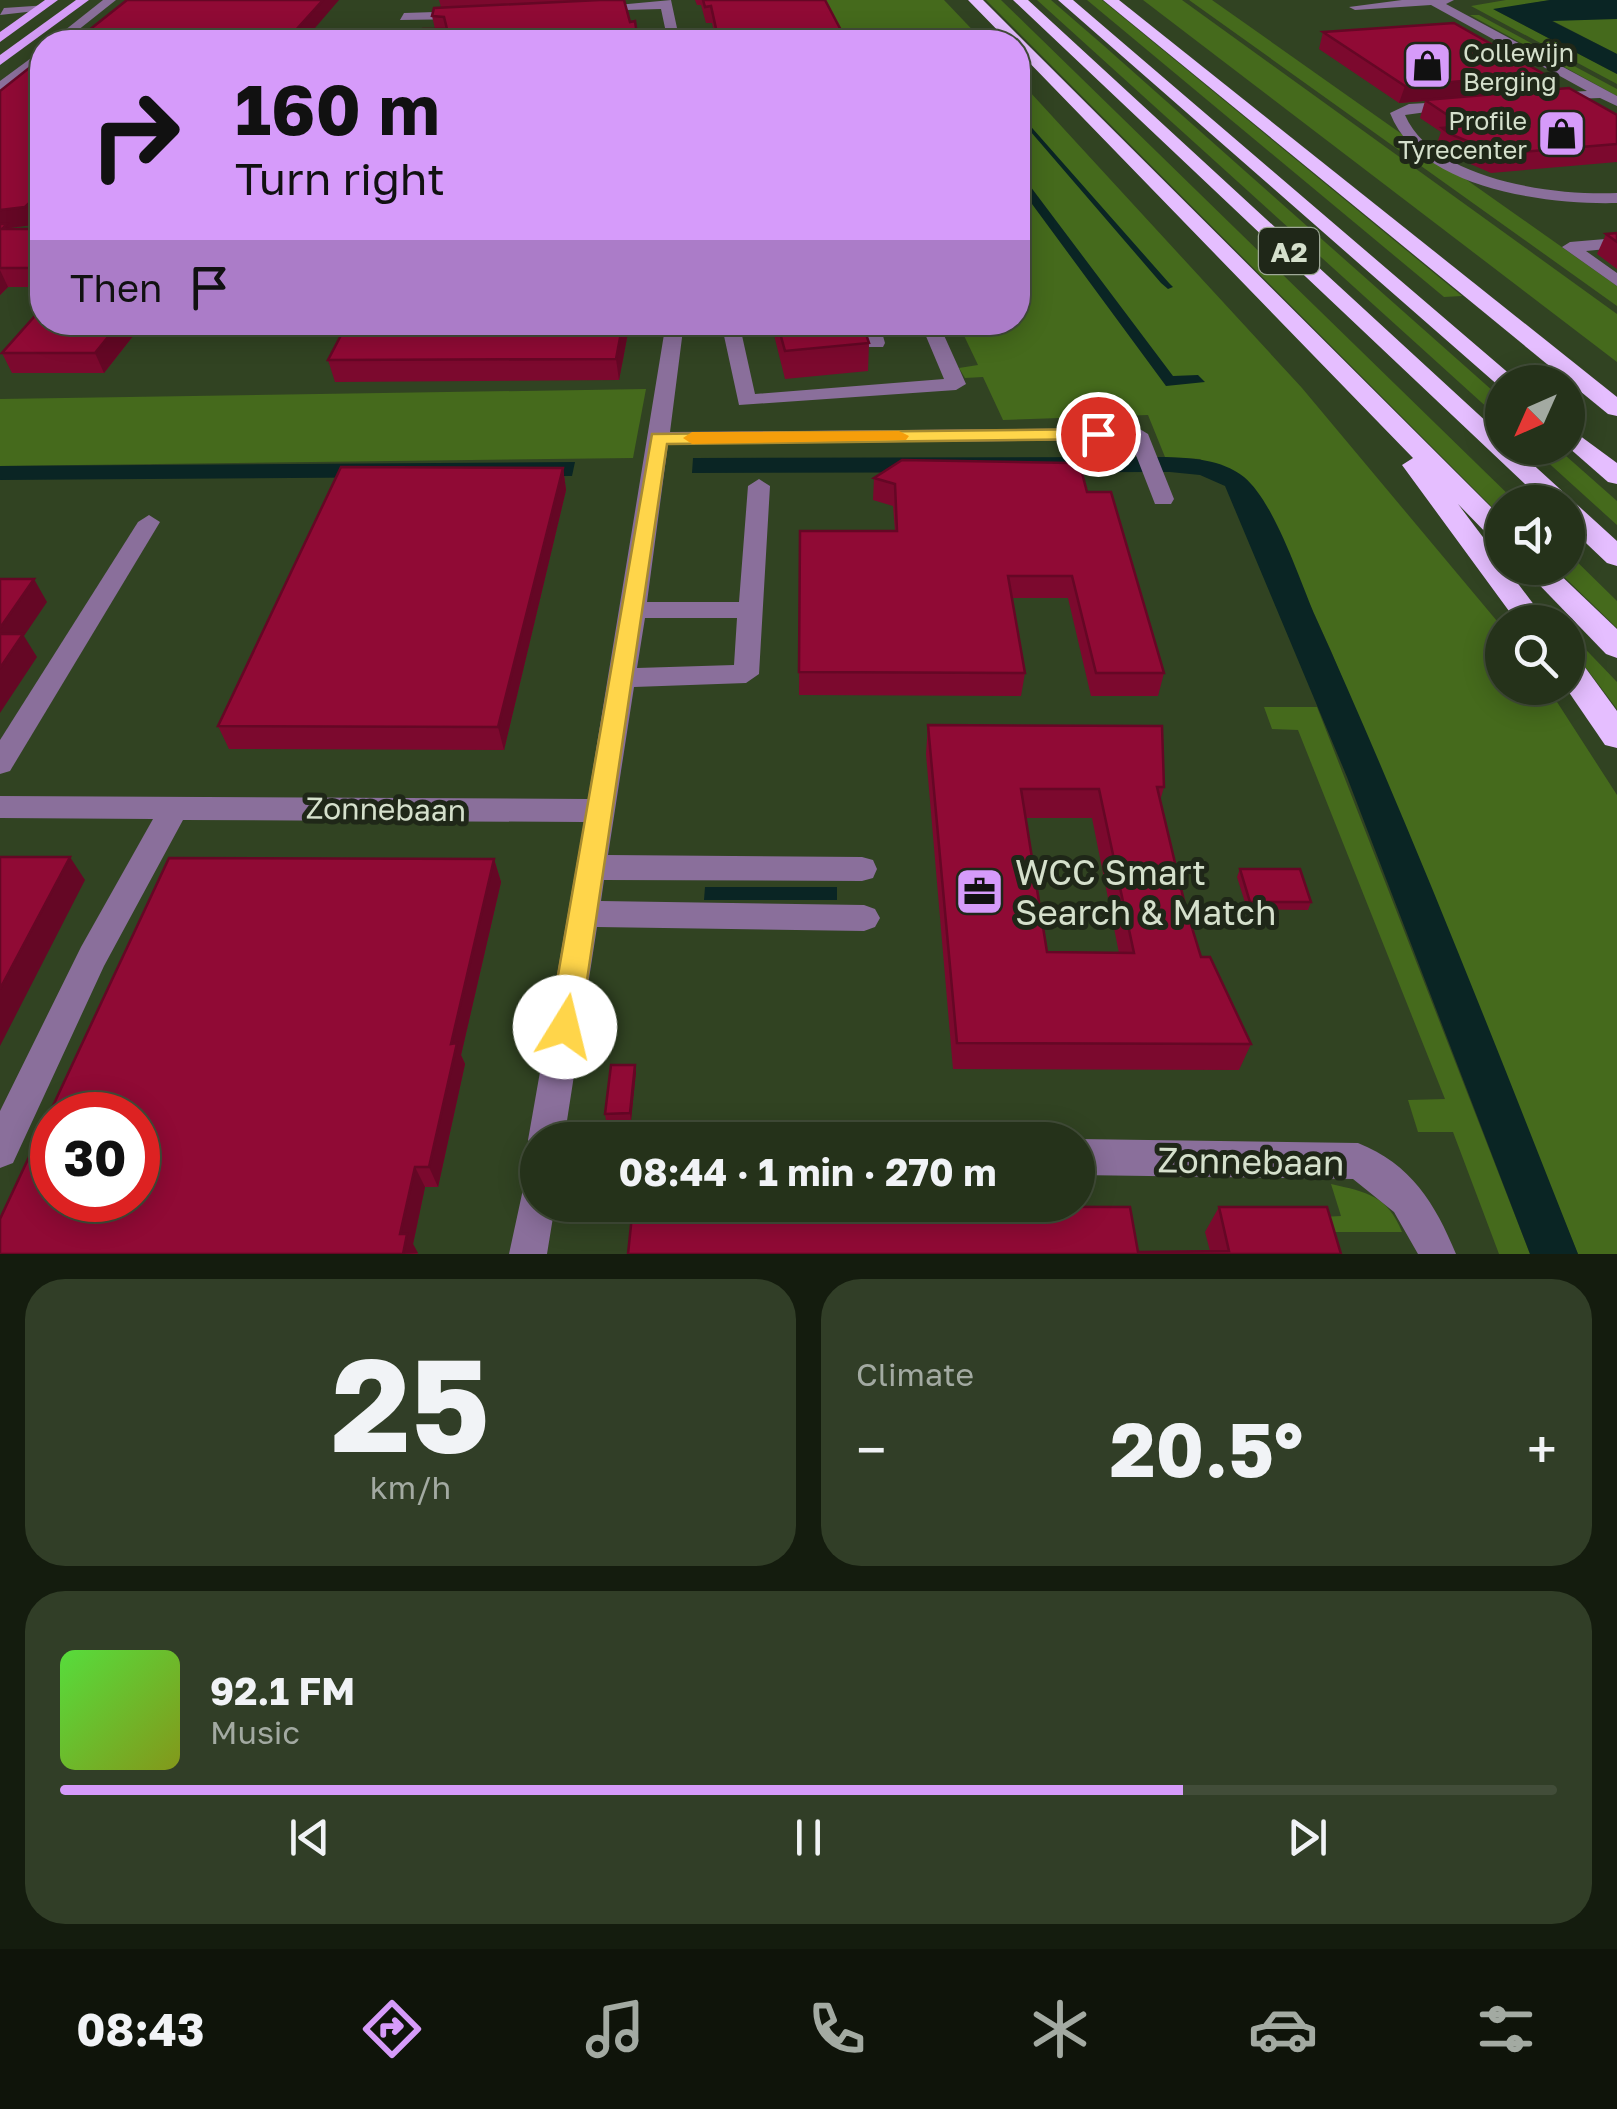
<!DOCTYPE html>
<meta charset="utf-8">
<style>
:root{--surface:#25321a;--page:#313e27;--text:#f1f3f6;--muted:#a3aaa2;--line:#424d39;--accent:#d69bfa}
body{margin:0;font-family:"Golos Text",sans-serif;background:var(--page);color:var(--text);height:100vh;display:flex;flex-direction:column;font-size:38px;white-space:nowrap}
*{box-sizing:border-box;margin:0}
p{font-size:32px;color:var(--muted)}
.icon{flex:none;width:55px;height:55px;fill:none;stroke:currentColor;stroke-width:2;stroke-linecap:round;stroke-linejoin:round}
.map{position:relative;height:1254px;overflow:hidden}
.details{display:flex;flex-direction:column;gap:25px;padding:25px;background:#141c0e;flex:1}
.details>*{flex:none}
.banner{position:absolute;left:30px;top:30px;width:1000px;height:305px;border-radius:40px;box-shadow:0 5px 25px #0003,0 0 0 2px var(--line);background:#d69bfa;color:#111;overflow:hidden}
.needle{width:65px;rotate:225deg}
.fabs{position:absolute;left:1485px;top:365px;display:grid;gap:20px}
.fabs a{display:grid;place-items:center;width:100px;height:100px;border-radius:50%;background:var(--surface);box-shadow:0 5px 25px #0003,0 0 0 2px var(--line);font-size:50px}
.speed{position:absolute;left:30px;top:1092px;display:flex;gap:20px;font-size:50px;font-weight:700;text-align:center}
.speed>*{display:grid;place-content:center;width:130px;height:130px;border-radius:50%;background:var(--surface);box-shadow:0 5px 25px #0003,0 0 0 2px var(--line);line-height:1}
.speed .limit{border:15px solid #d22;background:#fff;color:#111}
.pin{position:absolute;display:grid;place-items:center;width:85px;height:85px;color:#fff;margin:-42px;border:5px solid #fff;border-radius:50%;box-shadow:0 2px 10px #0007}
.me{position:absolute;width:110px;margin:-55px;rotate:9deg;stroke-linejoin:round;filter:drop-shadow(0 0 8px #0008)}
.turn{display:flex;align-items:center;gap:35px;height:210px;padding:0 40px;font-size:45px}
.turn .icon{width:130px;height:130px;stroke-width:2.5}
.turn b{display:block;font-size:70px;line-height:85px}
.then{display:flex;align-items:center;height:95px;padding:0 40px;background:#0003;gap:20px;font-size:38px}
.big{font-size:75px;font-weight:700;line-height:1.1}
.details .widget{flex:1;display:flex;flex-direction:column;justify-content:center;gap:15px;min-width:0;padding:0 35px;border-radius:40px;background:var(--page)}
.details .dial{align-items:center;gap:0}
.dial b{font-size:130px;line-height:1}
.song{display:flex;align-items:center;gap:30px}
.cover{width:120px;height:120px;border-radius:15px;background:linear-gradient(135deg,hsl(110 70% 55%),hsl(70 70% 35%))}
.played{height:10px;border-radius:5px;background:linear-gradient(90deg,var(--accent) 75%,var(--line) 75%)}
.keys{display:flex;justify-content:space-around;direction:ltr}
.heat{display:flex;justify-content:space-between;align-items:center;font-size:55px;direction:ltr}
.details .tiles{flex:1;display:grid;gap:25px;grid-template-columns:1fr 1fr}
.widget:last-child{grid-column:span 2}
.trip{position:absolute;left:520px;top:1122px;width:575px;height:100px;border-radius:50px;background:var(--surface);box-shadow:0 5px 25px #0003,0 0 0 2px var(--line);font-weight:700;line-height:100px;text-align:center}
.tabs{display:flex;height:160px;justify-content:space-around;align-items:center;background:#0f140a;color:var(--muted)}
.tabs .icon{width:70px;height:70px}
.tabs .active{color:var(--accent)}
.tabs b{font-size:45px;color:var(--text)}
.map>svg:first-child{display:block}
</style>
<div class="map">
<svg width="1617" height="1254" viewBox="0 0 1617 1254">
<rect width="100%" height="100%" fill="#314322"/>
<g fill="#456a1c">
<polygon points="814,0 944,0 984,42 836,42"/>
<polygon points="986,0 1001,0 1516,502 1502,502 1502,517"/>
<polygon points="1037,0 1051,0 1103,45 1502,399 1502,421"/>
<polygon points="1087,0 1102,0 1462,296 1444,297"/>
<polygon points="1143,0 1182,0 1617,314 1617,362"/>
<polygon points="1189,0 1212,0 1617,286 1617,306"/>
<polygon points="1506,0 1550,0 1495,10 1617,74 1617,84 1471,6"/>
<polygon points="1470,15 1479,15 1617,89 1617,96"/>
<polygon points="1559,19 1617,19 1617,54 1551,20"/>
<polygon points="1018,79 1302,388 1502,627 1502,688 1548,688 1617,795 1617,1254 1578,1254 1331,651 1265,506 1200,459 1165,457 1148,415 1003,420 983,377 965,378 959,368 978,365 958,323 1018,322"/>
<polygon points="646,389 633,458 0,466 0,399"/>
<polygon points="1532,448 1557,448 1617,501 1617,525"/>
<polygon points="1568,553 1617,601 1617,628 1555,568 1568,568"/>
<polygon points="1568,631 1617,682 1617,709 1568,644"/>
<polygon points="1264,707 1317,707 1530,1254 1499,1254 1453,1132 1418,1132 1408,1100 1445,1099 1298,730 1272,729"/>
<path d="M 1331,1184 C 1367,1192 1388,1196 1402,1232 L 1327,1232 L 1322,1217 L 1341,1216 Z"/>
</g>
<g fill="#0a2524">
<polygon points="1550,0 1617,0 1617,19 1552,21 1617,54 1617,74 1493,9"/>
<polygon points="1018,112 1169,283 1173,287 1168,289 1161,283 1018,117"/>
<polygon points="1018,170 1173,376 1198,375 1205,382 1166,386 1018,185"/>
<path d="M 1165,457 C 1192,458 1221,459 1244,477 C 1275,503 1299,579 1316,618 C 1410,826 1494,1041 1578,1254 L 1530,1254 L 1347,777 L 1225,486 L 1200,475 L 1170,472 L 692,473 L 693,458 Z"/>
<polygon points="575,462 572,476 0,480 0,466"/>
<polygon points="705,887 837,887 837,900 704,900"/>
</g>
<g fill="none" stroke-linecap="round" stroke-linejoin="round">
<g fill="#8a6f9b" fill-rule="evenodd">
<polygon points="103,0 116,0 63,42 50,42"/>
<polygon points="671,0 680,42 668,42 661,9 591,11 585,8"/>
<polygon points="1402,0 1454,0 1446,4 1617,96 1617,106 1600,98 1546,100 1546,94 1551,93 1587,91 1431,5 1355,10 1349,7"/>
<polygon points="48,5 44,10 0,15 4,8"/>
<polygon points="404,13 466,11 472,15 466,19 400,20"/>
<polygon points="434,35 438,42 383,40 389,36"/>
<polygon points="42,50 42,60 0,91 0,81"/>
<path d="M 1461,101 L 1463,104 L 1456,108 L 1405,115 C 1433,180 1555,196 1617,193 L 1617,203 C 1548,205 1419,189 1390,113 L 1409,104 Z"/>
<polygon points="1617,238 1617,248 1586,251 1617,273 1617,286 1562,247 1570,242"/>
<path d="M 666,322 L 684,322 L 670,432 L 1138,428 L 1148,434 L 1174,499 L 1171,504 L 1155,504 L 1130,440 L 668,444 L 647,602 L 739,602 L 748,486 L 759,479 L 770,486 L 759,674 L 746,683 L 634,687 L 608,855 L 862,857 L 873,860 L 877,869 L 873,878 L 862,881 L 604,880 L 601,901 L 864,905 L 875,909 L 880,918 L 875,927 L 864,931 L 597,927 L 564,1140 L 538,1140 L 538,1154 L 528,1140 L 584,822 L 183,820 L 104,966 L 13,1163 L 0,1168 L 0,1111 L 81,947 L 153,819 L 0,818 L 0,796 L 588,799 ZM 645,618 L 737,618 L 734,665 L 637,668 Z"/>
<polygon points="721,322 739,322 755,394 944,379 920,322 938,322 966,384 956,390 739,405"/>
<polygon points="861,322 879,322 885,343 883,347 869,347"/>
<polygon points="149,515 160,522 10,771 0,774 0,740 138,522"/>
<path d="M 1078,1139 L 1358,1143 C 1411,1164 1435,1203 1456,1254 L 1418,1254 L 1394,1212 L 1353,1179 L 1078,1175 Z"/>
<polygon points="538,1175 538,1205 555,1205 547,1254 509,1254 525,1180"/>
</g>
<g fill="#d59df8" fill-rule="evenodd">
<polygon points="45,0 58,0 0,42 0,32"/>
<polygon points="76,0 89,0 0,65 0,55"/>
</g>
<g fill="#e5beff" fill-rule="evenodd">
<polygon points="968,0 983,0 1502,518 1502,542 1492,539 1458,504 1547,622 1517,622 1402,465 1413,458 1018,51 1018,42 1009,42"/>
<polygon points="1013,0 1028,0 1502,436 1502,448 1515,448 1617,541 1617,566 1607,563 1568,526 1568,502 1544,502"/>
<polygon points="1058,0 1073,0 1519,382 1502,382 1500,387"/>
<polygon points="1103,0 1119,0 1617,397 1617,416 1608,414"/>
<polygon points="1568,427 1617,463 1617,484 1608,482 1568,447"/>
<polygon points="1523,568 1553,568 1617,629 1617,658 1606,654"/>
<polygon points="1568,656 1579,659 1617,711 1617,748 1605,745 1566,688"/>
</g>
</g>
<g fill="#7c092e" fill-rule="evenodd">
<polygon points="439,0 600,0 421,35 435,29 432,16 441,7"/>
<polygon points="695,0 825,0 844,36 844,42 716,42 712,23 706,23 701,5 697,5"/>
<polygon points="1323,32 1538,90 1617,115 1617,162 1491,173 1443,152 1436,146 1441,132 1420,118 1425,101 1399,103 1319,49"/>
<polygon points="42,61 42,216 33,225 8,228 42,229 42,287 8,287 0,295 0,91"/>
<polygon points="1617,233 1617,269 1597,254 1606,234"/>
<polygon points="42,322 144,322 104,373 12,373 2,353"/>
<polygon points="348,322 630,322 619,380 335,382 328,360"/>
<polygon points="774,322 862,322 869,343 868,371 785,379 774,335"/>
<polygon points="563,468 566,490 504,750 229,749 218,726"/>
<polygon points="874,478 1087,492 1164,673 1158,696 1091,696 1068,598 1012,598 1025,673 1021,696 799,695 800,531 895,531 893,506 873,500"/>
<path d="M 928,725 L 1164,787 L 1160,801 L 1185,905 L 1201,957 L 1251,1044 L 1239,1070 L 953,1069 L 926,754 ZM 1026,818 L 1092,818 L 1119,953 L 1047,952 Z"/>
<polygon points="494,859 501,882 461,1055 465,1064 438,1187 425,1187 413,1244 418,1254 0,1254"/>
<polygon points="1240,869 1311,902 1308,910 1247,909 1237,877"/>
<polygon points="635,1065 636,1072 631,1120 606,1121 605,1114"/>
<polygon points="1219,1207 1341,1254 1138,1252 1210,1251 1205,1232"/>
</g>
<g fill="#650725">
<polygon points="323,0 339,0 303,42 285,42"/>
<polygon points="1544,74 1538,91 1399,103 1405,86"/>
<polygon points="42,191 42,216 33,225 8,228 15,243 0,229 0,210"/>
<polygon points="0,270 8,287 0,295"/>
<polygon points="120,322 144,322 104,373 95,353"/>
<polygon points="623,322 630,322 619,380 616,359"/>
<polygon points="563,468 566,490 504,750 498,727"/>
<polygon points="34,579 47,602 24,636 37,657 0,713 0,628"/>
<polygon points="70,857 85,880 0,1046 0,989"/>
<polygon points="494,859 501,882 461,1055 465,1064 438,1187 429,1167 451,1044"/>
<polygon points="635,1065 636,1072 631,1120 630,1113"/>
<polygon points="415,1167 425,1187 413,1244 418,1253 403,1254 400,1234"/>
</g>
<g fill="#900a35" stroke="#650725" stroke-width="2.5" fill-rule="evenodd">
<polygon points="127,0 323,0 285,42 74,42"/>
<polygon points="600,0 624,0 630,22 635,21 638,42 397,42 406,36 421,35 423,29 447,29 444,17 432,16 434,8"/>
<polygon points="703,0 825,0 844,36 835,36 838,42 719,42 711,6 705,7"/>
<polygon points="1454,23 1544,74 1405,86 1323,32"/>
<polygon points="38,61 42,61 42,191 25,207 0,210 0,91"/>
<polygon points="1569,88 1617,115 1617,144 1498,154 1450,134 1442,128 1464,126 1425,100"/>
<polygon points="0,224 7,224 2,229 42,229 42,268 0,268"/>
<polygon points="1617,233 1617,242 1606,234"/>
<polygon points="42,308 42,322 120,322 95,353 2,353"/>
<polygon points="348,322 623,322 616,359 328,360"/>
<polygon points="777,322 862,322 869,343 785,351"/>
<polygon points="902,460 1071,463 1082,473 1087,492 1111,492 1164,673 1096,673 1072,576 1008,576 1025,673 799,672 800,531 897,531 895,484 874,478"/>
<polygon points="341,467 563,468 498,727 218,726"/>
<polygon points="0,579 34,579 0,628"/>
<polygon points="0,634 23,634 0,668"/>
<path d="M 928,725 L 1162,726 L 1164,787 L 1157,787 L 1185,905 L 1201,957 L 1210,957 L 1251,1044 L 957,1043 ZM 1021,789 L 1099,789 L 1134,953 L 1047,952 Z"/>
<polygon points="0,857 70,857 0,989"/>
<path d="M 169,858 L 494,859 L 451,1044 L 457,1043 L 429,1167 L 415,1167 L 400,1234 L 407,1234 L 403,1254 L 0,1254 L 0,1219 ZM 52,1115 L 138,1115 L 138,1200 L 52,1200 Z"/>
<polygon points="1240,869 1300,869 1311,902 1250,902"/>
<polygon points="611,1065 635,1065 630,1113 605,1114"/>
<polygon points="633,1206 1130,1207 1138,1252 1229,1251 1219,1207 1327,1207 1341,1254 628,1254"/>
</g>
<polygon fill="#ffd54a" stroke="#a68a30" stroke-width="2.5" points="1098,429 1107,434 1105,439 667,444 580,1027 576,1037 565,1041 554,1037 549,1027 652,434"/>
<polygon fill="#f59e0b" points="899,431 909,436 906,440 692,444 683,438 692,432"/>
<defs>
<symbol id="shop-square" viewBox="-11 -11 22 22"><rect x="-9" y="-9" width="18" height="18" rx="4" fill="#d69bfa" stroke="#1f2718"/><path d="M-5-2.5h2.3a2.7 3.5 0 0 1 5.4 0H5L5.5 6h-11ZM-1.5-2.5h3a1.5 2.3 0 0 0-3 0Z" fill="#111"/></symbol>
<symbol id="office-square" viewBox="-11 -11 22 22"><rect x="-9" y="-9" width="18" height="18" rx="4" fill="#d69bfa" stroke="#1f2718"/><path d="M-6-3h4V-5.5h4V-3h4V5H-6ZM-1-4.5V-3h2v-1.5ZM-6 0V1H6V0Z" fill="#111"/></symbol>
</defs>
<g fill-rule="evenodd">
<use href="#shop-square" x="1400" y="38" width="55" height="55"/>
<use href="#shop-square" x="1534" y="106" width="55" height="55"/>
<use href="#office-square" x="952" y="864" width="55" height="55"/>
</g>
<g text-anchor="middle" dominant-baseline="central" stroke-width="10" stroke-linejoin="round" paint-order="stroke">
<g font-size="25" fill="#d5e0cc" stroke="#1f2718" text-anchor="start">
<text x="1463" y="52">Collewijn<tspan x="1463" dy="29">Berging</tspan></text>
<text x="1527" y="120" text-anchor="end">Profile<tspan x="1527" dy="29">Tyrecenter</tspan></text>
</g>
<rect fill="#1f2718" stroke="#9ea896" stroke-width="2.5" x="1259" y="228" width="60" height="46" rx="8"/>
<g font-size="28" font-weight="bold" fill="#d5e0cc">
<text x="1289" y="251">A2</text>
</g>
<g font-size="30" fill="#d5e0cc" stroke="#1f2718">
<text transform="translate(386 809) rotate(1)">Zonnebaan</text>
</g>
<g font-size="35" fill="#d5e0cc" stroke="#1f2718" text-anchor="start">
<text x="1015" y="872">WCC Smart<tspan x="1015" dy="40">Search &amp; Match</tspan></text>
</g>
<g font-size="35" fill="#d5e0cc" stroke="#1f2718">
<text transform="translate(1251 1161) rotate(1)">Zonnebaan</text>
</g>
</g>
</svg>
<div class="fabs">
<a><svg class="needle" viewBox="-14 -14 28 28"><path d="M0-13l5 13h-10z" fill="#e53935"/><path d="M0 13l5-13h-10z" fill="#a3aaa2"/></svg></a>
<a><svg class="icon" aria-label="sound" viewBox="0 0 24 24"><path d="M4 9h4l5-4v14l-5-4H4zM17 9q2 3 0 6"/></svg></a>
<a><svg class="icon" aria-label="search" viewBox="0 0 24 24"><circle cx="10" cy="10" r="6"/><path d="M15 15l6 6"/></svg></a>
</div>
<div class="speed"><div class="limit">30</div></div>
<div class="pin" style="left:1098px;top:434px;background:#d93025"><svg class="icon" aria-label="arrive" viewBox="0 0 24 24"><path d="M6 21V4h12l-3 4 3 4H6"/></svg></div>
<svg class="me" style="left:565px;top:1027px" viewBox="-20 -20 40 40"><circle r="19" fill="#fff"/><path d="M0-13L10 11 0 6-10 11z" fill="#ffd54a"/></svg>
<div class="trip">08:44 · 1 min · 270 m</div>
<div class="banner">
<div class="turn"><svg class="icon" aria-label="right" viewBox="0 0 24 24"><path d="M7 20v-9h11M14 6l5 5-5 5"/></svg><div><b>160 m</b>Turn right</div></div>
<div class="then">Then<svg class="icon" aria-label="arrive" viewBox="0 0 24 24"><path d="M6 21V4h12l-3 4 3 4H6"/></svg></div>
</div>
</div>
<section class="details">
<div class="tiles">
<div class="widget dial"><b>25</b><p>km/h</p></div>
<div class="widget"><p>Climate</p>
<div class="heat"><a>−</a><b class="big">20.5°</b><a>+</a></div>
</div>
<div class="widget">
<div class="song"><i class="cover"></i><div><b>92.1 FM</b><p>Music</p></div></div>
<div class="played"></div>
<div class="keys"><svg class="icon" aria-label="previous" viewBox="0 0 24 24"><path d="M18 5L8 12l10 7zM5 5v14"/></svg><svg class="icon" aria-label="pause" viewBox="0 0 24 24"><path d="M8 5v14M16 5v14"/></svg><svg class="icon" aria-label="next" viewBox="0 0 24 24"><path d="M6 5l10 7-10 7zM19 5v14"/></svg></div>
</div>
</div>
</section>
<nav class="tabs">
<b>08:43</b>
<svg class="icon active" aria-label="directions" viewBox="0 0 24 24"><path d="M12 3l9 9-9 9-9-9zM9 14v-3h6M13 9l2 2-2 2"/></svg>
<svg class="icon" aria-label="music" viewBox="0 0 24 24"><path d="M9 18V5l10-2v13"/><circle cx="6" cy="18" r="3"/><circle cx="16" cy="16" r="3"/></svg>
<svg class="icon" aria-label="phone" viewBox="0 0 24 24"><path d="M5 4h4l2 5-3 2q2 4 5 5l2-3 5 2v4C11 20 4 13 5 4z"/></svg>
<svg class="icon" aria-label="climate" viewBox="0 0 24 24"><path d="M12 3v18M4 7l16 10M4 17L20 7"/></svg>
<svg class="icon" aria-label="car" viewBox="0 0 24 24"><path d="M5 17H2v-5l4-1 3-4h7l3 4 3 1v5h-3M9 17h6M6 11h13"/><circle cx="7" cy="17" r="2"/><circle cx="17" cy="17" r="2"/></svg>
<svg class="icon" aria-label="filters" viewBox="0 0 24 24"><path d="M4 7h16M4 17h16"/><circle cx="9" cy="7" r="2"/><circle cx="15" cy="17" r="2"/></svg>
</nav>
